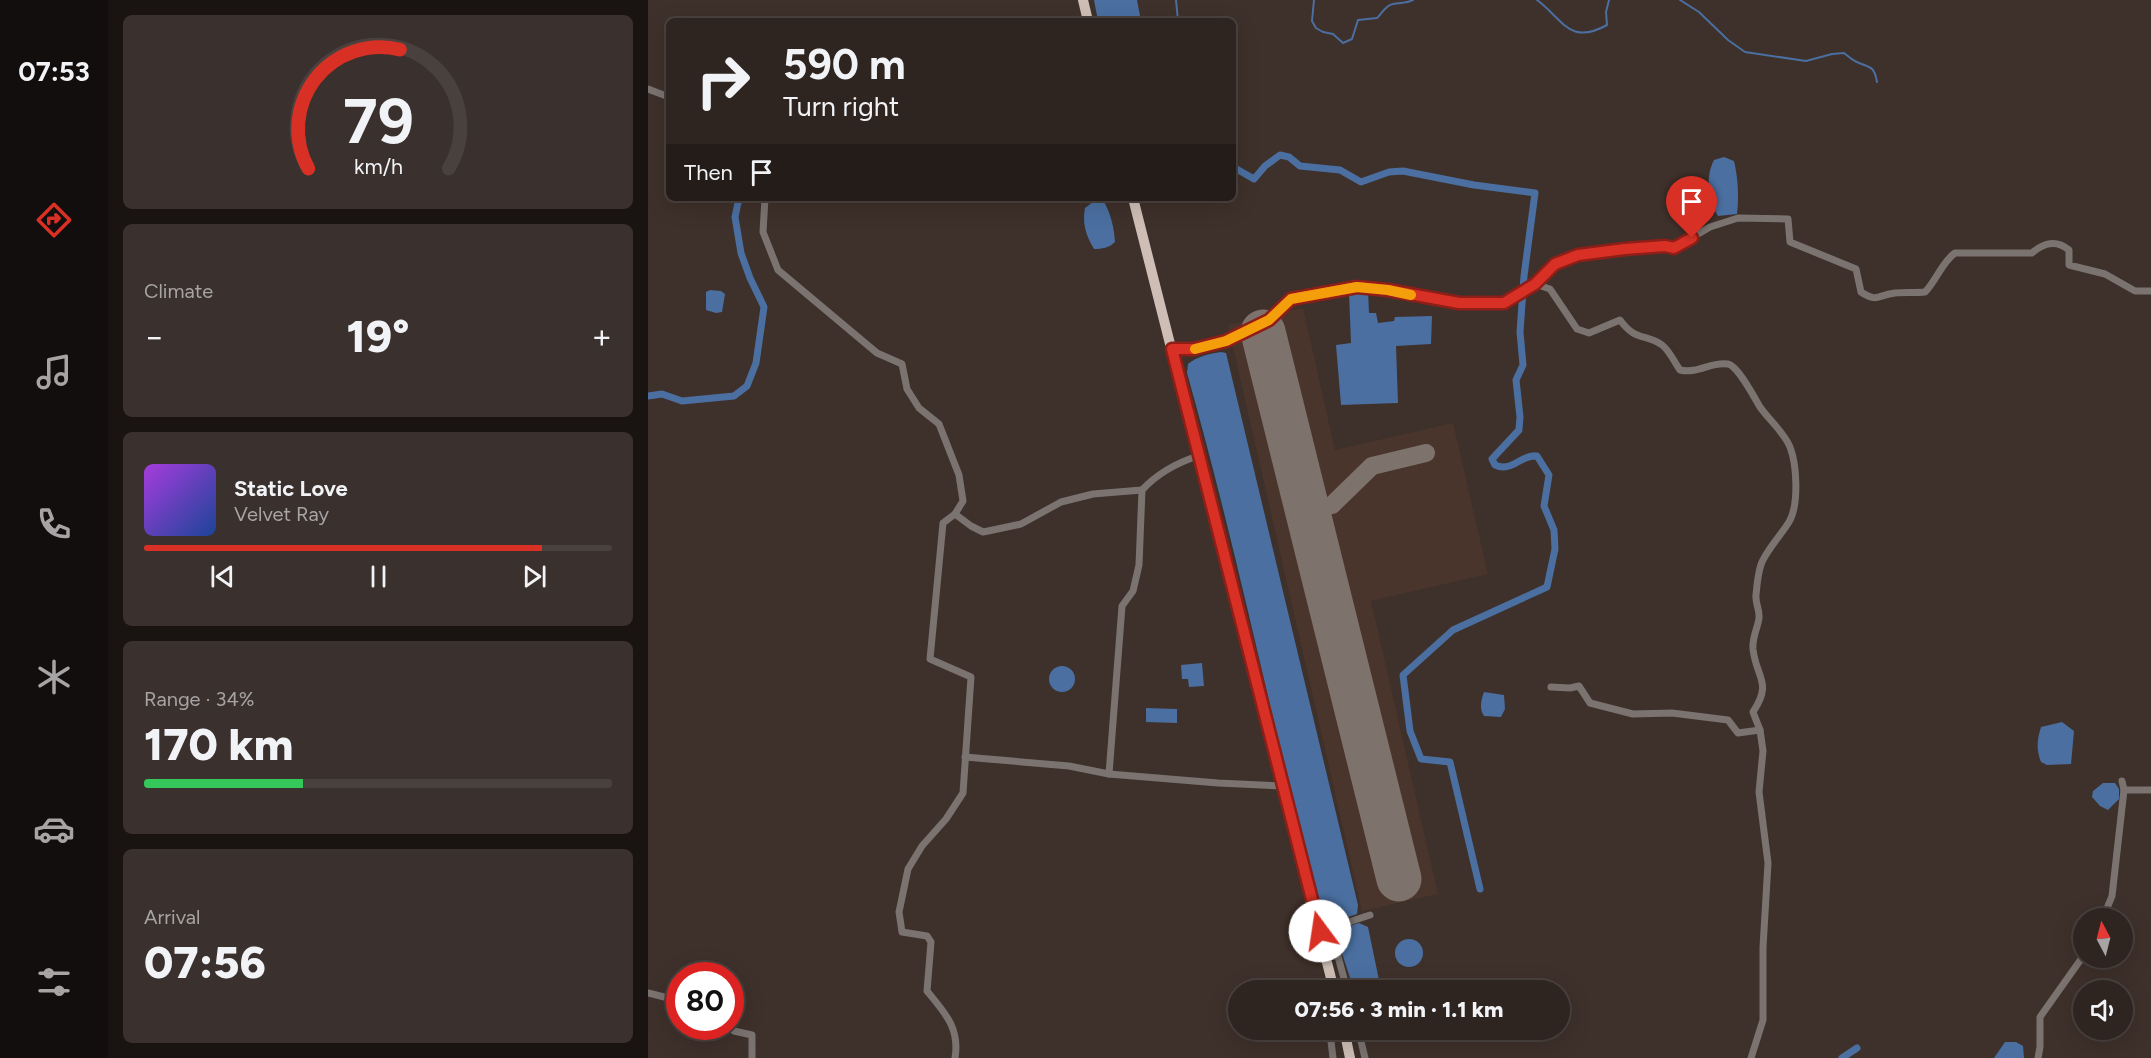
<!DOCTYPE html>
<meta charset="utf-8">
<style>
:root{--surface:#2e2420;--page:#3a302d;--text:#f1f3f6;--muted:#a7a4a5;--line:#49413e;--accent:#d93025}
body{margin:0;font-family:Figtree,sans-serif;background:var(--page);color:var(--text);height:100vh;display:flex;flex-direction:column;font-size:22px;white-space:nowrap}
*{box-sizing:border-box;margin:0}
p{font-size:20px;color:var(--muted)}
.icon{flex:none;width:33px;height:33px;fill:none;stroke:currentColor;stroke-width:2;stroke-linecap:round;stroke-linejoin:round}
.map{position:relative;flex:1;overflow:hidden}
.sheet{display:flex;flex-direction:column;gap:15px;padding:15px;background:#191412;width:540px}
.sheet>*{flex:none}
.banner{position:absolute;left:18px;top:18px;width:570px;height:183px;border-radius:9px;box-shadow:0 6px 24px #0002,0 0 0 2px var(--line);background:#2e2420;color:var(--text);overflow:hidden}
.needle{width:39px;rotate:353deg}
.controls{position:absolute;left:1425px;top:908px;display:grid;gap:12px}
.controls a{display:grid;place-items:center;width:60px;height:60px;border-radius:50%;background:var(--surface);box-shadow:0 6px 24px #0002,0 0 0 2px var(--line);font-size:30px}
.speed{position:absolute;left:18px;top:962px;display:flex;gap:12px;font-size:30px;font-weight:700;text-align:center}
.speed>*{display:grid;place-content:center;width:78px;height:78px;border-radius:50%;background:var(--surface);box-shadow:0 6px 24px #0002,0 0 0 2px var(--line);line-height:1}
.speed .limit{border:9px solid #d22;background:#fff;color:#111}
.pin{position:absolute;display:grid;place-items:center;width:51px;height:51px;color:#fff;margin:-62px -26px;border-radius:50% 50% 50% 0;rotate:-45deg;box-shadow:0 0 6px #0007}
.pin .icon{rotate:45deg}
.me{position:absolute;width:66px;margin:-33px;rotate:346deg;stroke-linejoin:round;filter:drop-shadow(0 0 4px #0008)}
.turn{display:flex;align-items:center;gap:21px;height:126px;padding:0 18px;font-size:27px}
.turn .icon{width:78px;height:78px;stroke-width:2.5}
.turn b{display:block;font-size:42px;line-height:51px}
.then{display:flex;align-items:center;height:57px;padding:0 18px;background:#0003;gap:12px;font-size:22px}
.big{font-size:45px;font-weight:800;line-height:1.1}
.sheet .widget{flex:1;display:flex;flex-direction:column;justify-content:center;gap:9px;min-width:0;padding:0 21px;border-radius:9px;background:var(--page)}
.sheet .dial{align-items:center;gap:0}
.dial svg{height:156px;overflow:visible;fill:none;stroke:var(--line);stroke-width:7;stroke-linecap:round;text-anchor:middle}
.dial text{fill:var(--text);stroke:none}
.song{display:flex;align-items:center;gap:18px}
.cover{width:72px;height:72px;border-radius:9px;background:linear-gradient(135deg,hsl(280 70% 55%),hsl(220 70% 35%))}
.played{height:6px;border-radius:3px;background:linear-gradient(90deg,var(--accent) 85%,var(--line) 85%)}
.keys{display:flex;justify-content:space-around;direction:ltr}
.heat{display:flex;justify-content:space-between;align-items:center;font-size:33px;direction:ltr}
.charge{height:9px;border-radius:4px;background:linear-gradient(90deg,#34c759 34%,var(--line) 0)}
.trip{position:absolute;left:580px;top:980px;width:342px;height:60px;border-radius:30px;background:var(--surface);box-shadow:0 6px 24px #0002,0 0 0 2px var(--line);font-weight:800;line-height:60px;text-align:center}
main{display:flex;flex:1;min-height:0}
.tab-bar{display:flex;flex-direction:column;width:108px;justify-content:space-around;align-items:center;background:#120e0d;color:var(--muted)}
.tab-bar .icon{width:42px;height:42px}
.tab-bar .current{color:var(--accent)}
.tab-bar b{font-size:27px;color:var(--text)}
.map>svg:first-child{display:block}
</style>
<main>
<nav class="tab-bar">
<b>07:53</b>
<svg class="icon current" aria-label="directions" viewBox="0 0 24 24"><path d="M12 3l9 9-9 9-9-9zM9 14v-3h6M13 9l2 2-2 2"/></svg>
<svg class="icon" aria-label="music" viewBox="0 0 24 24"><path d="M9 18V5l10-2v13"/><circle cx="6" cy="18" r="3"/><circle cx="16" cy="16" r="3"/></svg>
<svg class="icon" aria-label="phone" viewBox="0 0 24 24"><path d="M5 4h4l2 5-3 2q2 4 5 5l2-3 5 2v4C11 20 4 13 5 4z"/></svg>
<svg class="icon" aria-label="climate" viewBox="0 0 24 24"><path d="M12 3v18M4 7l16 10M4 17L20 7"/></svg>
<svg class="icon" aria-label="car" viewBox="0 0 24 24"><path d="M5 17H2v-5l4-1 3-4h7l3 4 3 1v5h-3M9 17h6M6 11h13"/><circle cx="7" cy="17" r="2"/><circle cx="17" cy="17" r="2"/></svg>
<svg class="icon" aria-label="filters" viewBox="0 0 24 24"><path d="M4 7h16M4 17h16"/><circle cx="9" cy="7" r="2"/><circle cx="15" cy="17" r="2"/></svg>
</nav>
<section class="sheet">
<div class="widget dial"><svg viewBox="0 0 100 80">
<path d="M14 69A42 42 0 1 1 86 69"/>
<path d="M14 69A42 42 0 0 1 61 8" stroke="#d93025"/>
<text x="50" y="56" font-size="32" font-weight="700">79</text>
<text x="50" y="72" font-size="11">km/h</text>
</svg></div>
<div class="widget"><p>Climate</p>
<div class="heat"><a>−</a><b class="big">19°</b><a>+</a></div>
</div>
<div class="widget">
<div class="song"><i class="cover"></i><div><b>Static Love</b><p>Velvet Ray</p></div></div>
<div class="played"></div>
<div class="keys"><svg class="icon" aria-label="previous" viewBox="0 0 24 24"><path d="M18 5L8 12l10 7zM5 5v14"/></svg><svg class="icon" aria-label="pause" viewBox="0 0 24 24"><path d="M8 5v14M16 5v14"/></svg><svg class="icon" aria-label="next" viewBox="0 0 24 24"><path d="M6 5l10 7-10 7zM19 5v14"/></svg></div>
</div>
<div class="widget"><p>Range · 34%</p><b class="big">170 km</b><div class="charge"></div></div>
<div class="widget"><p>Arrival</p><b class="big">07:56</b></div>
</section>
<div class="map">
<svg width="1503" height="1058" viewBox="0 0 1503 1058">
<rect width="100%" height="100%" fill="#3e302a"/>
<polygon fill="#49352b" points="655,308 687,450 805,423 840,574 723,601 790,894 714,911 580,325"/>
<g fill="#4a6fa0">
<polygon points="446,0 489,0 492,16 489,21 450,21"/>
<path d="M 1076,157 L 1086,161 C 1090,177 1091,197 1089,214 L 1070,216 C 1060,200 1057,177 1066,160 Z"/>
<path d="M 445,202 L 456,202 C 463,214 466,228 467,242 C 461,248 454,249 446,249 C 438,236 434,223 437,208 Z"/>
<polygon points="62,290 73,291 77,294 74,312 68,313 58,310 58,292"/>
<polygon points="720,290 721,313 728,313 730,323 746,321 747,317 784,316 783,344 748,346 750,403 693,405 688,345 703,343 701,292"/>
<path d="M 573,352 L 578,353 L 579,357 L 710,905 L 709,914 L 686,922 L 676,921 L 673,917 C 627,736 590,553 539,373 L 540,364 C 550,356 561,354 573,352 Z"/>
<polygon points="554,663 556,686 541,687 540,679 534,679 533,665"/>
<circle cx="414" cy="679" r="13"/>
<path d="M 836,692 L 856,695 L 857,709 L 853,717 L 836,716 C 831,709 833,700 836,692 Z"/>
<polygon points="498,708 529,709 529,723 498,722"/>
<path d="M 1414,722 L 1426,731 L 1423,764 L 1399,765 L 1393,762 C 1388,749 1389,740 1393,727 Z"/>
<polygon points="1455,783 1467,783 1471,789 1471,799 1460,810 1452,806 1444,797 1445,791"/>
<polygon points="711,923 720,927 731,980 730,984 706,990 689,938 692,929"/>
<circle cx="761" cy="953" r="14"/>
<polygon points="1357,1042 1368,1042 1375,1046 1376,1058 1346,1058"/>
</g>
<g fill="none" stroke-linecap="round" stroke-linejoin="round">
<g stroke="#4a6fa0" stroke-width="2">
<polyline points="528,0 530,21"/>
<path d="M 666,0 L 664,21 L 668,28 L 675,32 L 685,34 L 695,43 L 704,39 L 710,20 L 729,18 C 734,13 738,5 745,4 C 752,2 757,4 765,0"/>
<path d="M 889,0 C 915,19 921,46 959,25 L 958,12 L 961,0"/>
<path d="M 1032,0 L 1051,12 L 1080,40 L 1097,52 L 1158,61 L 1184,54 L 1196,53 C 1200,56 1204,60 1209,62 C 1222,68 1226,65 1229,82"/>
</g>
<g stroke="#4a6fa0" stroke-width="7">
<path d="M 585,167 L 606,179 L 617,166 L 632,155 L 641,157 L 652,166 L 692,170 L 713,182 L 741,172 L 755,171 L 826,185 L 887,193 L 876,276 L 872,332 L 875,365 L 868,380 L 872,417 L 871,430 L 844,459 L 847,465 C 864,473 873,454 889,456 L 901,475 L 896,506 L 906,530 L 907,549 L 899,587 L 805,630 L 755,675 L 762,731 L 773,759 L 802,762 L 832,889"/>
<polyline points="0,396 14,394 34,401 86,396 99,386 108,363 116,307 102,278 93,253 87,217 91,198"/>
<polyline points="1194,1058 1209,1048"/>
</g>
<polyline stroke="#7e726c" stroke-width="18" points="660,510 684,505 724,466 778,453"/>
<polyline stroke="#7e726c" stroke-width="45" points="615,332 751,879"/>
<g stroke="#7a7370" stroke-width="7">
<polyline points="0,89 21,97"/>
<path d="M 117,198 L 115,232 L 130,270 L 229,353 L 254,364 L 259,389 L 271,408 L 291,424 L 311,475 L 315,501 L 307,514 L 295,523 L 282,659 L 323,677 L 315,793 L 298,819 L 274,846 L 260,869 L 251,912 L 254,932 L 279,936 L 283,942 L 279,991 C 297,1013 312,1028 307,1058"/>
<path d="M 887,284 L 902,289 L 929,329 L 941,333 L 972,320 C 988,342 997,333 1014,345 C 1021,350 1027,363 1032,370 C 1051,374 1063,361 1080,364 C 1090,366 1106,397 1112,407 C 1121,420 1136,432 1142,447 C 1149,465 1151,505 1141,522 C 1133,535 1122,546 1115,560 C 1110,569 1109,585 1108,595 C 1107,603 1112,610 1111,618 C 1110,628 1104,636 1105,649 C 1108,678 1125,682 1105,712 L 1112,730 L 1090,733 L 1080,720 L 1024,713 L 985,714 L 942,703 L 931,686 L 922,688 L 903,687"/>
<path d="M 524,349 L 546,349 L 578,341 L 621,320 L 643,299 L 709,287 L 740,290 L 811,303 L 856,303 L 887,284 L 907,264 L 930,255 L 977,249 L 1017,246 L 1026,248 L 1062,227 L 1090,218 L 1140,219 L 1142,242 L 1208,269 L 1213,292 C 1229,303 1230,295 1247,293 C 1256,292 1267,293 1277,292 C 1288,281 1294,262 1307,253 L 1384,253 C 1395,243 1408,239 1421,250 L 1421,265 L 1457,274 L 1487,291 L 1503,291"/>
<polyline points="307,514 323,526 335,532 345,530 373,524 413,502 445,494 494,490"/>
<polyline points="317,757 421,766 461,774 570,783 635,786"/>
<path d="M 461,774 L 474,606 L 485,591 L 491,565 L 494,490 C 510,473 528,463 550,456"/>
<polyline points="1476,790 1503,790"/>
<polyline points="1455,918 1464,896 1476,790 1474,781"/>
<polyline points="699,990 687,945 681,934 683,928 722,915"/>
<polyline points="0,993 32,1001"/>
<polyline points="82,1024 86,1031 104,1035 104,1058"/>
<polyline points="710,1029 717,1058"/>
<polyline points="683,1041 685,1058"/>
<polyline points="1103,1058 1115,1020 1115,947 1120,863 1111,792 1115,751 1112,730"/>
<polyline points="1390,1058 1392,1047 1392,1017 1436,955"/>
</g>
<g stroke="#cebeb6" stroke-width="10">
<polyline points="435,0 440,21"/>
<polyline points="485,198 686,990"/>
<polyline points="696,1029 702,1058"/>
</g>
</g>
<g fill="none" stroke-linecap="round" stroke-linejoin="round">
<defs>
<polyline id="route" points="672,931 524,349 546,349 578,341 621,320 643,299 709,287 740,290 811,303 856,303 887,284 907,264 930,255 977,249 1017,246 1026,248 1044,238"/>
</defs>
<use href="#route" stroke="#8d1f18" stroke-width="15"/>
<use href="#route" stroke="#d93025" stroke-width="10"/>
<polyline stroke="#f59e0b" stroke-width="10" points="547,349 578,341 621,320 643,299 709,287 740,290 763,295"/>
</g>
</svg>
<div class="controls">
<a><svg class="needle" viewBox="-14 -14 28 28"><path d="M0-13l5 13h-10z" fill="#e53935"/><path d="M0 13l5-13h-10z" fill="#a7a4a5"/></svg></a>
<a><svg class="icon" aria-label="sound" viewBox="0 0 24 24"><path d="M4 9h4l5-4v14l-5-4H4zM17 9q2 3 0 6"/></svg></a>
</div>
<div class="speed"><div class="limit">80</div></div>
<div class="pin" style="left:1044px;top:238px;background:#d93025"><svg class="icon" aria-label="arrive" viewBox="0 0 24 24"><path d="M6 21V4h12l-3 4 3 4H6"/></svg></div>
<svg class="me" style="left:672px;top:931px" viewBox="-20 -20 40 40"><circle r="19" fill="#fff"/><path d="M0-13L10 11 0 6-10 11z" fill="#d93025"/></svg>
<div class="trip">07:56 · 3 min · 1.1 km</div>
<div class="banner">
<div class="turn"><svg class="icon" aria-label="right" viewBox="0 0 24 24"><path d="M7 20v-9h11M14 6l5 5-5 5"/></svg><div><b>590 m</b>Turn right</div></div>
<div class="then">Then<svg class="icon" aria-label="arrive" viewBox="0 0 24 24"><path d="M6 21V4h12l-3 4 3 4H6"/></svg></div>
</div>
</div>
</main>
